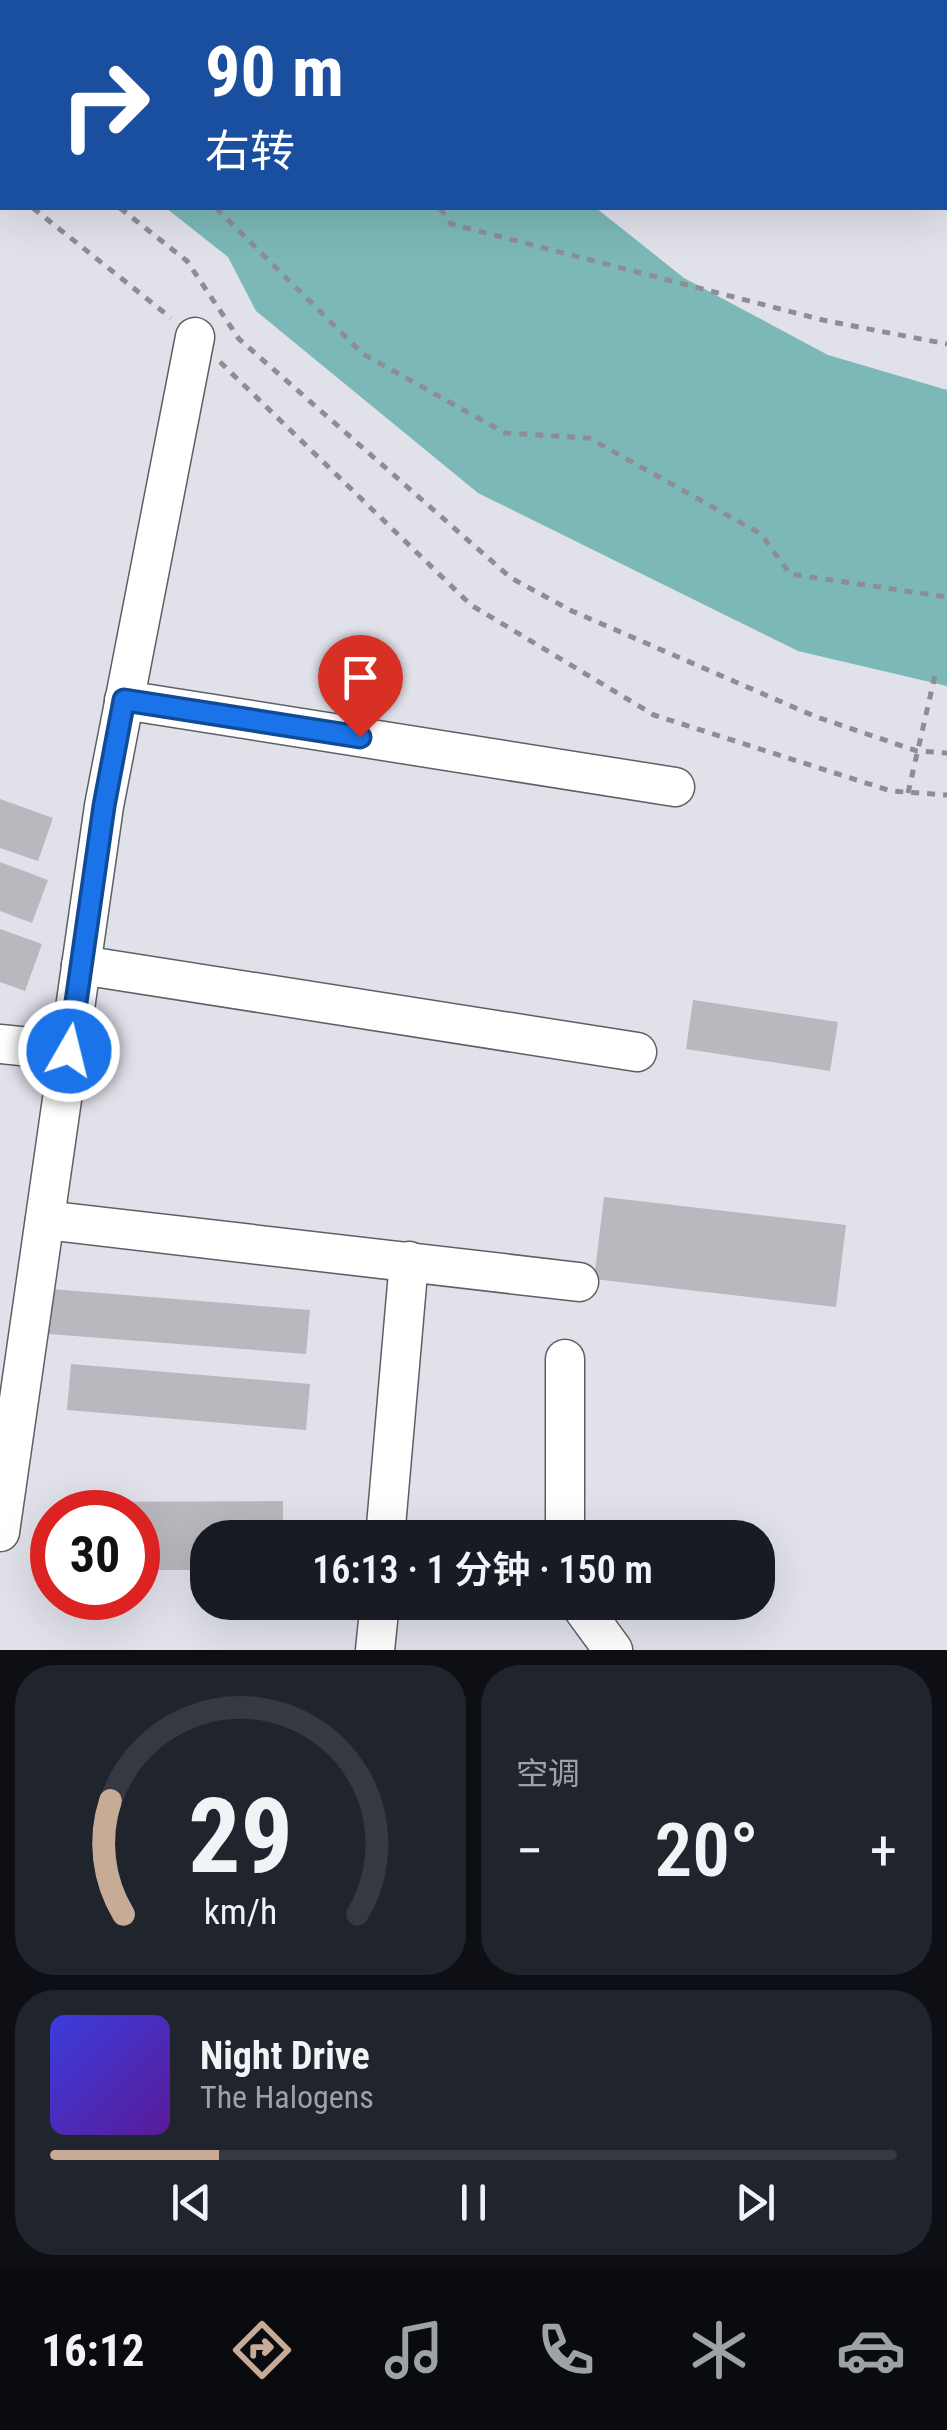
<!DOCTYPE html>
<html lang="zh">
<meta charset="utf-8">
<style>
:root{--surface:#171b24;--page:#20242c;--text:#f1f3f6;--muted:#9ea1a6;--line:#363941;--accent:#c7ab96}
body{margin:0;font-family:"Roboto Condensed","Noto Sans SC",sans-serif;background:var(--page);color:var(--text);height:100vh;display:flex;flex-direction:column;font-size:38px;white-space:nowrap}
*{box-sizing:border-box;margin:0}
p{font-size:32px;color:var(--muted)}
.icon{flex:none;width:55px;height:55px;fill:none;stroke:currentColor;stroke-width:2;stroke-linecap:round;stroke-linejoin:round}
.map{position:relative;height:1650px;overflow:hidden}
.drawer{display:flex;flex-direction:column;gap:15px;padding:15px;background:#0d0f14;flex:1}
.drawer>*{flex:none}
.guide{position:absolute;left:0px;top:0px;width:948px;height:210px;box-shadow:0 10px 40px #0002;background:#1a4fa0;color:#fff;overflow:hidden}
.speed{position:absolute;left:30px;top:1490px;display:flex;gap:20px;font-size:50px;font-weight:700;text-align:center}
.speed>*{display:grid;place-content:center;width:130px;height:130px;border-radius:50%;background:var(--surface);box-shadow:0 10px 40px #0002;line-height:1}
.speed .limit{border:15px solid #d22;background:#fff;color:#111}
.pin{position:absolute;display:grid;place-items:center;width:85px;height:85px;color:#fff;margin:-102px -42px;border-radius:50% 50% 50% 0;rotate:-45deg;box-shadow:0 0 10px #0007}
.pin .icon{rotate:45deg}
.me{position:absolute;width:110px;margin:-55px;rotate:8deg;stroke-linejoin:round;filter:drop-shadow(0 0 8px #0008)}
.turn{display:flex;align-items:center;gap:35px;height:210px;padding:0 40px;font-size:45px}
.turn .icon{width:130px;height:130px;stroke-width:2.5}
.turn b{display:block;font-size:70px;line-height:85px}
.big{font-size:75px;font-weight:600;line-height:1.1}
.drawer .tile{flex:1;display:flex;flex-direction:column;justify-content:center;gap:15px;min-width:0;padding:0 35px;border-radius:40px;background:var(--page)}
.drawer .dial{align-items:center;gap:0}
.dial svg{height:260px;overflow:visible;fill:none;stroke:var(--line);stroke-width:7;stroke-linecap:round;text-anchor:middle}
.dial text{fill:var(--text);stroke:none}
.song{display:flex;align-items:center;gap:30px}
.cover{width:120px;height:120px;border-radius:15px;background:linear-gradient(135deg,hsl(240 70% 55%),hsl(270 70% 35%))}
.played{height:10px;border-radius:5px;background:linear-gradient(90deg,var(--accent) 20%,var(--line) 20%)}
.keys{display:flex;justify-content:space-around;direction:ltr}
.heat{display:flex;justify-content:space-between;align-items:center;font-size:55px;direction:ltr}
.drawer .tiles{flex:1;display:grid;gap:15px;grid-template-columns:1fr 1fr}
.tile:last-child{grid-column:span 2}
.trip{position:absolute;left:190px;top:1520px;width:585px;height:100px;border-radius:40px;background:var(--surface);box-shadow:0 10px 40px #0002;font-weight:600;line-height:100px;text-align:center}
.tab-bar{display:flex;height:160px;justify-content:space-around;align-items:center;background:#090b0e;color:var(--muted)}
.tab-bar .icon{width:70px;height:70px}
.tab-bar .selected{color:var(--accent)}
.tab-bar b{font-size:45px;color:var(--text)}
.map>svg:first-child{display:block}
</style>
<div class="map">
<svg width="947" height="1650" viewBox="0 0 947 1650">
<rect width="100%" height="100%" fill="#e1e1ea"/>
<g fill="#7cb8b8">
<polygon points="0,0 374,0 377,2 2,2 2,47"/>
<polygon points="166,208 596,208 684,278 828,355 947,390 947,686 798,651 478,493 256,311 228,257"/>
</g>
<g fill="#bbb7be">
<polygon points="0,799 53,818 38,861 0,848"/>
<polygon points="0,862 48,880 32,923 0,911"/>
<polygon points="0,929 42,944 25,991 0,982"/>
<polygon points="693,1000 838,1022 830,1071 686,1049"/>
<polygon points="604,1197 846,1225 836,1307 594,1279"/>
<polygon points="39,1288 310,1310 306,1354 36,1333"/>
<polygon points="71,1364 310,1384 306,1430 67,1410"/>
<polygon points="283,1501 283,1538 208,1538 208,1570 138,1570 138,1512 68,1512 68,1502"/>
</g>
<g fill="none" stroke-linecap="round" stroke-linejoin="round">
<defs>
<g id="minor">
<polyline points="124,700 675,787"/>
<polyline points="81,965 637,1052"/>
<polyline points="0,1044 69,1051"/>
<polyline points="45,1220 579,1282"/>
<polyline points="565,1359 565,1538"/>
<polyline points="0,1532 104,806 195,337"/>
<polyline points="385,1538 409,1261"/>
<polyline points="578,1602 613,1650"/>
<polyline points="375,1650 380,1602"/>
</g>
</defs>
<use href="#minor" stroke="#5e5f66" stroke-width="41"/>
<g stroke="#8d8d94" stroke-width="5" stroke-dasharray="8 8" stroke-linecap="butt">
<polyline points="25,0 28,2"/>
<polyline points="280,0 283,2"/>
<polyline points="0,111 2,113"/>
<polyline points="0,181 2,183"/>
<polyline points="33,208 171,318"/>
<polyline points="120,208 187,261 239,339 511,578 572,611 814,716 917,751 947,753"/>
<polyline points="216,208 363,354 505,433 589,438 761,534 790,574 947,597"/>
<polyline points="440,208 451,224 827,321 947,344"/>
<polyline points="220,362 471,605 654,715 891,791 947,795"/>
<polyline points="908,793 936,671"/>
</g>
<use href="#minor" stroke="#fff" stroke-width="38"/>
</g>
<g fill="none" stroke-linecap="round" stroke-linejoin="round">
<defs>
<polyline id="route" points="69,1051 104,806 124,700 360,737"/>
</defs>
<use href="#route" stroke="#114b97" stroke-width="25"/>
<use href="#route" stroke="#1a73e8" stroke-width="18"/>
</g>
</svg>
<div class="speed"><div class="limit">30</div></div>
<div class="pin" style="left:360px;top:737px;background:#d93025"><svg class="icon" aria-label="arrive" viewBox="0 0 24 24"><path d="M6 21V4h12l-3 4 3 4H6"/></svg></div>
<svg class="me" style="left:69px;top:1051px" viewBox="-20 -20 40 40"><circle r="17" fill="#1a73e8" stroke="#fff" stroke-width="3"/><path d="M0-11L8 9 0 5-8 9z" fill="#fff"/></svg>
<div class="trip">16:13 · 1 分钟 · 150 m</div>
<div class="guide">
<div class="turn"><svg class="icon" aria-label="right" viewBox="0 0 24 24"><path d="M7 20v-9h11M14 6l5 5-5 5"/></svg><div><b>90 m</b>右转</div></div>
</div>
</div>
<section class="drawer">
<div class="tiles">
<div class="tile dial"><svg viewBox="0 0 100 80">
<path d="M14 69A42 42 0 1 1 86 69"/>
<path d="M14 69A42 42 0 0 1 10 34" stroke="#c7ab96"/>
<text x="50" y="56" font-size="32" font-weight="700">29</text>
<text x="50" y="72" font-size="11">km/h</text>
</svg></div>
<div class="tile"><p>空调</p>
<div class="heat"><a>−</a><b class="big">20°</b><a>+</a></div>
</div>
<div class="tile">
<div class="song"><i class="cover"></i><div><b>Night Drive</b><p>The Halogens</p></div></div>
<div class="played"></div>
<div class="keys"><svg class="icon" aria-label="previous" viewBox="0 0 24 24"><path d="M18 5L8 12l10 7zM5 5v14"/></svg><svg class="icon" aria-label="pause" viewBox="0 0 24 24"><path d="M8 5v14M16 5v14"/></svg><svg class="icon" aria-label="next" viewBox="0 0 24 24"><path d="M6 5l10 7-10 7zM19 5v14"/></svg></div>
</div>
</div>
</section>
<nav class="tab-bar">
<b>16:12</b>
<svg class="icon selected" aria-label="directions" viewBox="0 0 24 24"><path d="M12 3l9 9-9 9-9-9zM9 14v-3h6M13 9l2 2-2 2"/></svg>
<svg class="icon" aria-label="music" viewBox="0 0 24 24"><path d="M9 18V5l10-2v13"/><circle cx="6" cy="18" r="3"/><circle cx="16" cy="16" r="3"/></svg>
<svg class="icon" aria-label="phone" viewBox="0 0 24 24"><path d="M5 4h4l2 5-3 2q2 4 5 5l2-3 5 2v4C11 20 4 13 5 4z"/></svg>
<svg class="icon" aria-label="climate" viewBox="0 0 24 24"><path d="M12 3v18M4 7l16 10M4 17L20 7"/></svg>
<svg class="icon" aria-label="car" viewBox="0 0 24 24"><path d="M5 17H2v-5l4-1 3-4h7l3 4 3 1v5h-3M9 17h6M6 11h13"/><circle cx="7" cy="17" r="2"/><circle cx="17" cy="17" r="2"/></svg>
</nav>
